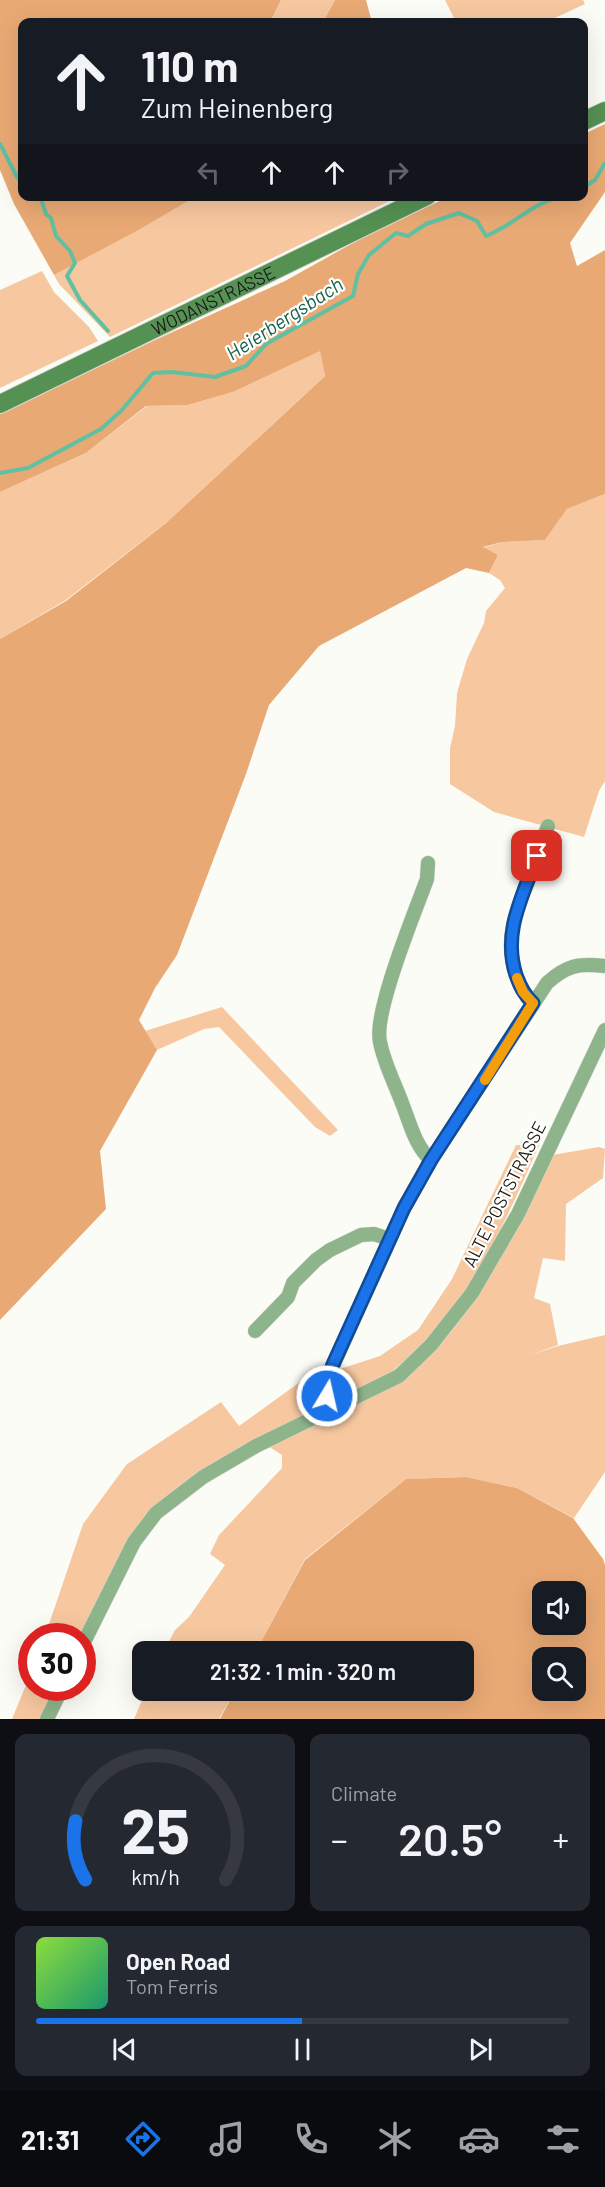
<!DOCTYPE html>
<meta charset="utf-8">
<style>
:root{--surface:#171b24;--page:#242831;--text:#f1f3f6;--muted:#9ea1a6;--line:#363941;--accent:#1a73e8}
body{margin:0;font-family:Barlow,sans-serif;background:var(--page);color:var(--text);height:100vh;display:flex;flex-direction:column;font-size:22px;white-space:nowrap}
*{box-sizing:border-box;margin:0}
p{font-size:20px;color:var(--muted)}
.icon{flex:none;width:33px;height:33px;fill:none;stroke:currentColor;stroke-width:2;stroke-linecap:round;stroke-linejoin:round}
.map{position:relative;height:1719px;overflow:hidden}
.panel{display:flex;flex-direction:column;gap:15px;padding:15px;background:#0d0f14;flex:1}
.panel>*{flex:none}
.guide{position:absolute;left:18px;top:18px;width:570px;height:183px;border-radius:12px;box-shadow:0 6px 24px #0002;background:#171b24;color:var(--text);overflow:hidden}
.tools{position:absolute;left:532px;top:1581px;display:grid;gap:12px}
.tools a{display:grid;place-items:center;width:54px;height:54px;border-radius:12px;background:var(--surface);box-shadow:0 6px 24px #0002;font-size:30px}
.speed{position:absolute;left:18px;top:1623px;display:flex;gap:12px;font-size:30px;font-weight:700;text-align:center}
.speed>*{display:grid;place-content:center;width:78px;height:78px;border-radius:50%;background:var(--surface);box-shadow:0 6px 24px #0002;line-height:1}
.speed .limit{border:9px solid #d22;background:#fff;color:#111}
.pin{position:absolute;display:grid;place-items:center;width:51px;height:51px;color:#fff;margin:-26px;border-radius:12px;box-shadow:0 3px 9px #0006}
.me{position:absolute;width:66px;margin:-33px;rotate:9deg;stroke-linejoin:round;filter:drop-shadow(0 0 4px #0008)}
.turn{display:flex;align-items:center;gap:21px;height:126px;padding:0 24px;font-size:27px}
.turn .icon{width:78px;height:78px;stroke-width:2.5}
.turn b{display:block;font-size:42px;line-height:51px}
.lanes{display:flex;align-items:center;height:57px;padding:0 24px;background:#0003;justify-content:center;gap:30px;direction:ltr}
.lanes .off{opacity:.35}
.big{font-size:45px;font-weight:600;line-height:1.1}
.panel .tile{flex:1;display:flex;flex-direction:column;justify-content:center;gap:9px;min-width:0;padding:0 21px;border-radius:12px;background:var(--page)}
.panel .dial{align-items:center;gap:0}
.dial svg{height:156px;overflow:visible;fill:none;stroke:var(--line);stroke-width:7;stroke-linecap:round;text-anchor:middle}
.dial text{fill:var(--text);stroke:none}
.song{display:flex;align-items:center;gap:18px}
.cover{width:72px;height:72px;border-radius:9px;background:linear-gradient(135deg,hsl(90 70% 55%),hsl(160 70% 35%))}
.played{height:6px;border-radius:3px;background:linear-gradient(90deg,var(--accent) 50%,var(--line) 50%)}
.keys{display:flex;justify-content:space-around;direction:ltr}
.heat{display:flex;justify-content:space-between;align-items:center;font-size:33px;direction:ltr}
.panel .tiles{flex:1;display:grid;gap:15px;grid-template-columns:1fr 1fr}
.tile:last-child{grid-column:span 2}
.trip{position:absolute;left:132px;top:1641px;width:342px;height:60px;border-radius:12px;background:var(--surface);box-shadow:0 6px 24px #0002;font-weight:600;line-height:60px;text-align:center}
.tab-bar{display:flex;height:96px;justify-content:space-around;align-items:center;background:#090b0e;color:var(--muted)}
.tab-bar .icon{width:42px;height:42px}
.tab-bar .selected{color:var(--accent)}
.tab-bar b{font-size:27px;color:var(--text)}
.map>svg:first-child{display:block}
</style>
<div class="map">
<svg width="605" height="1719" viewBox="0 0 605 1719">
<rect width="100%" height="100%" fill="#fbfcf6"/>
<g fill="#f7c7a0">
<polygon points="281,0 335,0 323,22 270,22"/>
<polygon points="445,0 583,0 585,4 546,22 456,22"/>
<polygon points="195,197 398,197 110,337 59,284 54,275 139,230"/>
<polygon points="42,271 54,292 89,327 98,341 0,388 0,290"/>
<polygon points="320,350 325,376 167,522 66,600 0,639 0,492 86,453 147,406 188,405 233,392"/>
<polygon points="605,494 605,781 599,791 584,837 494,812 450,784 450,748 455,726 457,693 467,659 484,623 486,611 505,588 500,580 489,573 498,555 482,548 502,542 545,540 567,509"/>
<polygon points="222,1007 338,1130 330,1136 315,1127 219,1027 204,1029 157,1050 145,1031"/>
<path d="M 516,1145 L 539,1145 C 510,1213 478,1282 429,1339 C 419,1350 405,1359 395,1369 L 401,1377 C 413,1368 427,1359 437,1348 C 488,1292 521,1223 552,1155 L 599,1147 L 605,1149 L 603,1178 L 566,1204 L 565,1261 L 543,1258 L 534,1298 L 550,1304 L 558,1345 L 530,1355 L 558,1346 L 605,1335 L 605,1472 L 574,1518 L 517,1488 L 466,1477 L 406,1479 L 305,1559 L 256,1651 L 164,1651 L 175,1630 L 189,1617 L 225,1565 L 210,1554 L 219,1535 L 282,1468 L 282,1455 L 268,1446 L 153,1509 L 82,1637 L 45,1636 L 83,1524 L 127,1464 L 221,1402 L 239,1426 L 311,1374 L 340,1369 L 380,1356 L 418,1330 L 452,1279 Z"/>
<polygon points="31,1673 32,1688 58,1688 42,1719 12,1719"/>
<polygon points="146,1691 146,1690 235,1691 219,1719 134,1719"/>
</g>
<g fill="#e9a974" fill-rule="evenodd">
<polygon points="0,0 281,0 270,22 22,22 22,196 195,197 139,230 54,275 14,204 0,170"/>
<polygon points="335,0 366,0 371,19 370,22 323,22"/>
<polygon points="605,124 605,192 570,243 577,266 605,250 605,494 567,509 545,540 502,542 483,547 498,555 489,573 466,568 319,646 269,705 246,774 177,955 155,988 139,1020 157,1050 100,1151 106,1209 0,1320 0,639 66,601 166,523 325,376 320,351 233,392 188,405 146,406 86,453 0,492 0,414 155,340 285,281 360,239 448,197 584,196 584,134"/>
<path d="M 466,1477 L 517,1488 L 573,1518 L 603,1559 L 605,1565 L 605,1719 L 220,1719 L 235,1691 L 464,1690 L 464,1652 L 256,1651 L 305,1560 L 406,1479 ZM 543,1592 L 576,1592 L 576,1624 L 543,1624 ZM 543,1658 L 576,1658 L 576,1690 L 543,1690 Z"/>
</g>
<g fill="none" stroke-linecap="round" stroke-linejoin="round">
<g stroke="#5fc0a2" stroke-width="4">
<polyline points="0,144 17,177 22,181"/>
<polyline points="584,187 595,180 605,163"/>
<polyline points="40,196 46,214 51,218 56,236 70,251 75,263 67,276 80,300 108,331"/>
<path d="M 0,473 L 28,468 L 101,429 L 122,410 L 153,373 L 172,372 L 215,377 L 246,366 L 266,344 L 353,296 L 358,274 L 369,255 L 396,233 L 408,236 L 426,224 L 459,213 L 477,221 L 486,236 C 514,225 533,202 563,196"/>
</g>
<defs>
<g id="street">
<path d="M 428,863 L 427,879 C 415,912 373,1013 380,1042 C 384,1063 395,1084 402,1103 C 410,1123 415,1146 431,1160"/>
<path d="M 533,1003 C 524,995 520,986 516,975 C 503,936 518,907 532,871 C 537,856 542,841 548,826"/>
<polyline points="255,1331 288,1297 293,1283 316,1260 330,1250 361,1235 374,1234 389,1239"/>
<path d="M 334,1407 L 327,1396 L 327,1379 L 404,1208 L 431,1160 L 547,983 C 567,965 579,963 605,966"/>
<polyline points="82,1646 134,1542 156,1513 203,1477 256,1446 399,1376 431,1345 472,1293 518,1214 605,1030"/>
<polyline points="47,1719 62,1688"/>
</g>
<g id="secondary">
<polyline points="584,121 605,111"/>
<path id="s1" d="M 0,404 L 427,196"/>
</g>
</defs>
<use href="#street" stroke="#d7d8d3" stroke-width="15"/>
<use href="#secondary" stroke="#d7d8d3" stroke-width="20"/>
<use href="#street" stroke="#8db48a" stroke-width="14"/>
<use href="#secondary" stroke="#559153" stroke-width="18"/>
</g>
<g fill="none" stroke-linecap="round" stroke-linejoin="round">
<defs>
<path id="route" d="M 327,1396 L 327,1379 L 334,1362 L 404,1208 L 431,1160 L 533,1003 C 524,995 520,986 516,975 C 502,932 523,896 537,856"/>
</defs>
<use href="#route" stroke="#114b97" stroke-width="15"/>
<use href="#route" stroke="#1a73e8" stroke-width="10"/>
<polyline stroke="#f59e0b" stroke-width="10" points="485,1080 533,1003 523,992 517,978"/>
</g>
<g text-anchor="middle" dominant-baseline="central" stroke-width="4.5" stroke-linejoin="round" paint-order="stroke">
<g font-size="18" fill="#1b1b19" stroke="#fffffe">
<text stroke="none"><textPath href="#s1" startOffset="237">WODANSTRASSE</textPath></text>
<text transform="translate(504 1194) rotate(-63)">ALTE POSTSTRASSE</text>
</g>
<g font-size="20" font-style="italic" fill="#15624e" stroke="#fffffe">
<text transform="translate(284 318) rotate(-33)">Heierbergsbach</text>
</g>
</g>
</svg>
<div class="tools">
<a><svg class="icon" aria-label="sound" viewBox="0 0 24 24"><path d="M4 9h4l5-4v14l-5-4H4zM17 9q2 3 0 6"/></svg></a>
<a><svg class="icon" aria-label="search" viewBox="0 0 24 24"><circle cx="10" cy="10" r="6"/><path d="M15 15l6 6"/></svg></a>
</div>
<div class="speed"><div class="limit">30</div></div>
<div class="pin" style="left:537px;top:856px;background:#d93025"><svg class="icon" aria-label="arrive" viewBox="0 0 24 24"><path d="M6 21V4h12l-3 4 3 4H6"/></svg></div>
<svg class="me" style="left:327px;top:1396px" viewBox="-20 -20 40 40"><circle r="17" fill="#1a73e8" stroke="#fff" stroke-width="3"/><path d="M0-11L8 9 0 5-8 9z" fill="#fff"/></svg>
<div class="trip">21:32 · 1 min · 320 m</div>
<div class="guide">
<div class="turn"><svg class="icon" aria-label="ahead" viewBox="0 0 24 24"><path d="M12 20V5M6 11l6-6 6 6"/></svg><div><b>110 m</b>Zum Heinenberg</div></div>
<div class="lanes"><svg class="icon off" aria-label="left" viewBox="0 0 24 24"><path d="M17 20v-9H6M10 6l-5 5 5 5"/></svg><svg class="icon" aria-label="ahead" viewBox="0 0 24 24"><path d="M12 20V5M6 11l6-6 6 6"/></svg><svg class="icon" aria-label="ahead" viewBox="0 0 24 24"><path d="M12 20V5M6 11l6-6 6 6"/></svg><svg class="icon off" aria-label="right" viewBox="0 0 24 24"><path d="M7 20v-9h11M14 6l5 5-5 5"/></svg></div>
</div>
</div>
<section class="panel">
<div class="tiles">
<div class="tile dial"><svg viewBox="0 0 100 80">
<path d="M14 69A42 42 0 1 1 86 69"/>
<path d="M14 69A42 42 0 0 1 9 39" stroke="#1a73e8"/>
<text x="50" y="56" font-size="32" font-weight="700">25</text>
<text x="50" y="72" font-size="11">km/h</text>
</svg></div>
<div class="tile"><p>Climate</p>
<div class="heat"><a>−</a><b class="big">20.5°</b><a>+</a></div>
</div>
<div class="tile">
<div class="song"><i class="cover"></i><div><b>Open Road</b><p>Tom Ferris</p></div></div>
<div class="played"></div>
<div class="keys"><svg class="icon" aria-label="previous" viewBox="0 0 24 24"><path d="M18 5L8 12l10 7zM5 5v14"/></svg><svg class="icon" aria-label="pause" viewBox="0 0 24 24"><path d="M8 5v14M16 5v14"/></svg><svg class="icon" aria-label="next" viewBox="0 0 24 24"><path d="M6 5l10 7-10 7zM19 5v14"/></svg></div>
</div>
</div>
</section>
<nav class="tab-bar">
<b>21:31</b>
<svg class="icon selected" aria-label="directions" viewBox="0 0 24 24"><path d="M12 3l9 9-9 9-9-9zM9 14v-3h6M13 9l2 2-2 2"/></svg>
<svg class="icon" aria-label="music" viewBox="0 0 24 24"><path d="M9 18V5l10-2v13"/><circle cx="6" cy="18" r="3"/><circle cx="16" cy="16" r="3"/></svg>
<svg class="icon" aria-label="phone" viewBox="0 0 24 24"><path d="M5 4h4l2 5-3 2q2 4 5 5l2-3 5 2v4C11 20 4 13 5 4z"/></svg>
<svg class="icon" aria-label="climate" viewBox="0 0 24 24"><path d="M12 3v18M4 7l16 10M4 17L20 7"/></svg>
<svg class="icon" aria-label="car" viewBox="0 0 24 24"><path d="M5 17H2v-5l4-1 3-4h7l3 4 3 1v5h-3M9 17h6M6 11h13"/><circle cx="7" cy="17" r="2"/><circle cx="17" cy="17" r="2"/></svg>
<svg class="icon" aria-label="filters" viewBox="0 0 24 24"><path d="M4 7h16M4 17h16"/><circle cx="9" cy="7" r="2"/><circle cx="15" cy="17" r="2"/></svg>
</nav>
